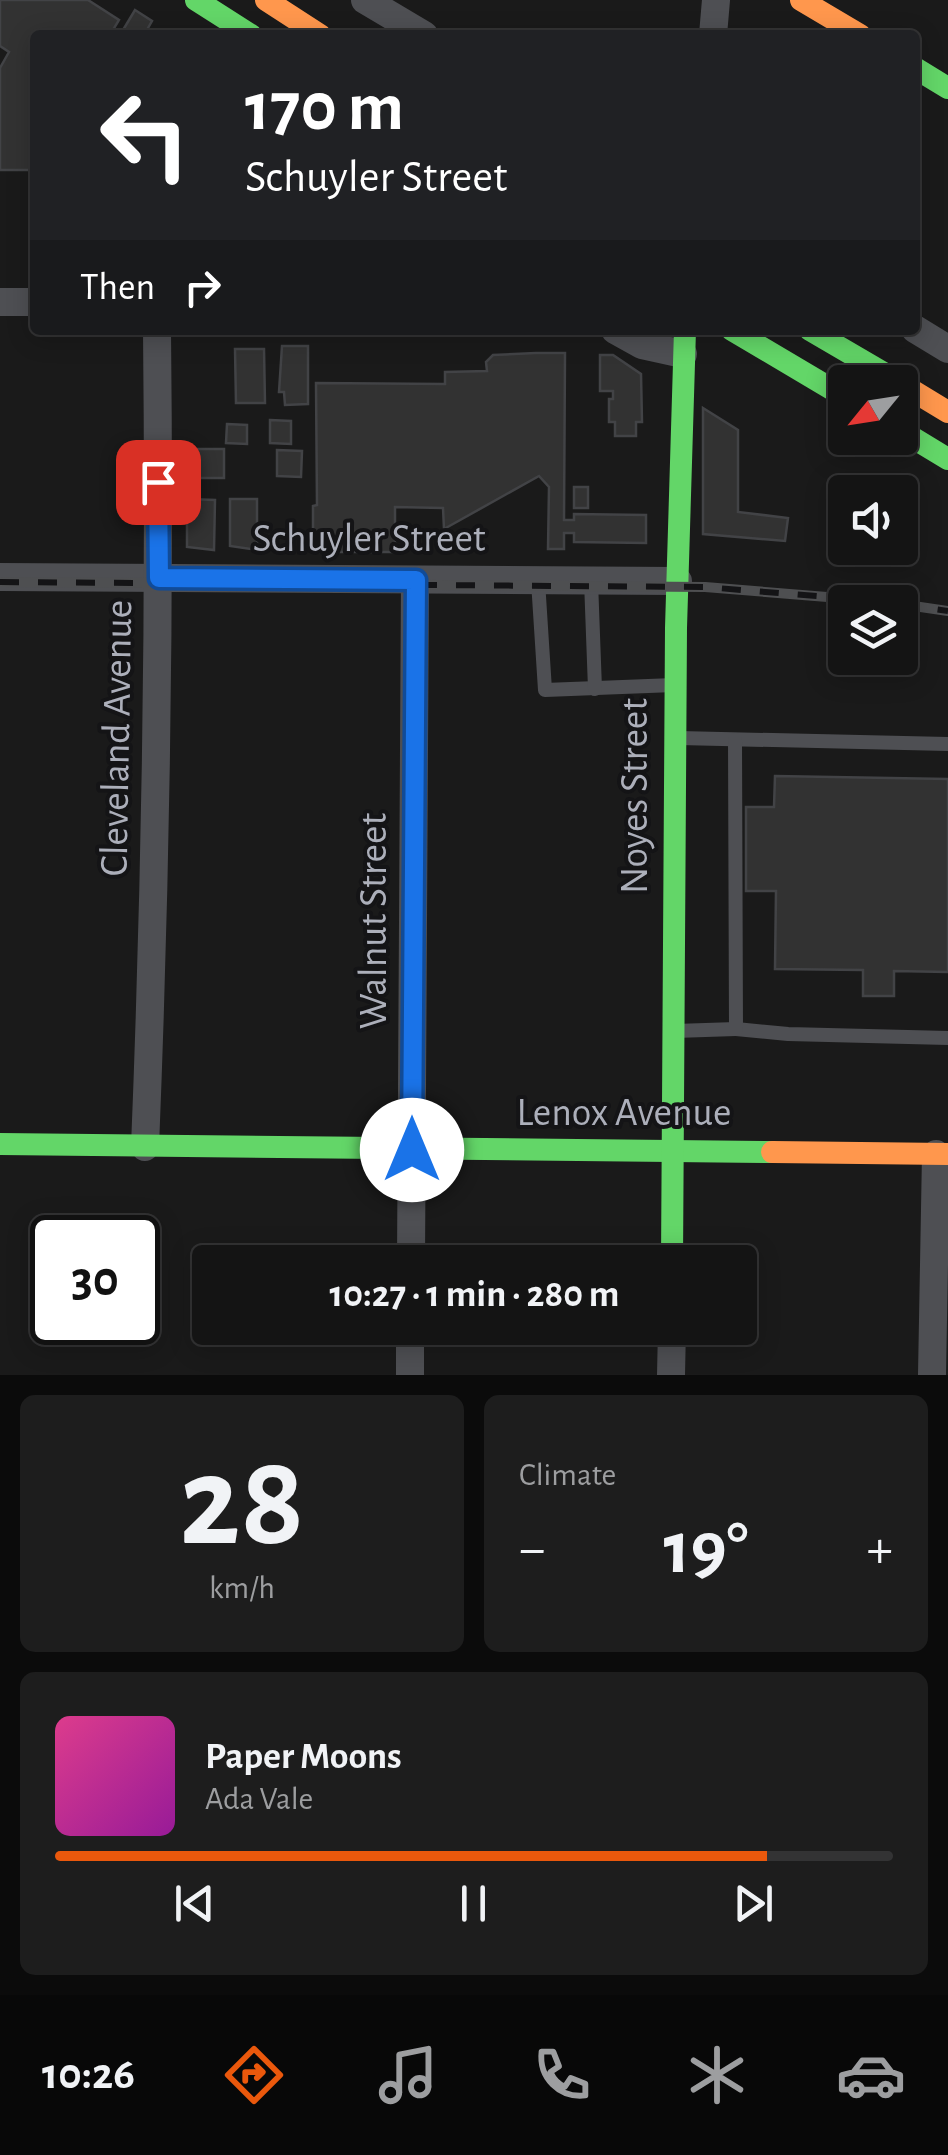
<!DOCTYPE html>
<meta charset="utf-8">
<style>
:root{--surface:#141414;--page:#1d1d1d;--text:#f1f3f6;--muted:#9d9ea0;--line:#333334;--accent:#ea580c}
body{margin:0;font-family:"Alegreya Sans",sans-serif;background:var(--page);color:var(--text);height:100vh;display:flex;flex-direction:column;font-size:38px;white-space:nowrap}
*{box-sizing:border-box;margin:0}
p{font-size:32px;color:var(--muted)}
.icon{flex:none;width:55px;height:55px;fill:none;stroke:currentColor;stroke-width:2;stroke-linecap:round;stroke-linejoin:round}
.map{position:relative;height:1375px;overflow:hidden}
.side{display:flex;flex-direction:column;gap:20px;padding:20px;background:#0b0b0b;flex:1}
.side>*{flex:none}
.hud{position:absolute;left:30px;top:30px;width:890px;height:305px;border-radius:10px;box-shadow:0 5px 25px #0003,0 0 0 2px var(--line);background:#202124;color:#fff;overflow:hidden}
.needle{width:65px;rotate:240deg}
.buttons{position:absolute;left:828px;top:365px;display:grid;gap:20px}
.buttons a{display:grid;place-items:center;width:90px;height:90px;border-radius:10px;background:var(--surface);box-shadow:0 5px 25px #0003,0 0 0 2px var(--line);font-size:50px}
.speed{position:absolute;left:30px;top:1215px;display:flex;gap:20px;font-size:50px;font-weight:700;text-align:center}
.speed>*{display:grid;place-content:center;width:130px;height:130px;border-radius:50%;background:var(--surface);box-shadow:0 5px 25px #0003,0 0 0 2px var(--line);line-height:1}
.speed .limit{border:5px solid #111;border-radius:15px;background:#fff;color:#111}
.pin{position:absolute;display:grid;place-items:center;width:85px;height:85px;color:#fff;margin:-42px;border-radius:20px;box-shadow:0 5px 15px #0006}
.me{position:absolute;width:110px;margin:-55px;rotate:0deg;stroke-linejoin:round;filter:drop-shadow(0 0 8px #0008)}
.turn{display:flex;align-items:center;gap:35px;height:210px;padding:0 50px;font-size:45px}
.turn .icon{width:130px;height:130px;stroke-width:2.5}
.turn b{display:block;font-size:70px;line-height:85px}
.then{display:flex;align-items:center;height:95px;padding:0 50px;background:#0003;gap:20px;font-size:38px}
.big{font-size:75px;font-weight:600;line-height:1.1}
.side .card{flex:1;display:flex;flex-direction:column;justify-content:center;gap:15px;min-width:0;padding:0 35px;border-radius:15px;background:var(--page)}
.side .dial{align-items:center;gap:0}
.dial b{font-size:130px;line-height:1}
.song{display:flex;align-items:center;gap:30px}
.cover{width:120px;height:120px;border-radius:15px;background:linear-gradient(135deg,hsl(330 70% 55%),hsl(300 70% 35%))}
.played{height:10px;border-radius:5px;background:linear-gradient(90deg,var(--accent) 85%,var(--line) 85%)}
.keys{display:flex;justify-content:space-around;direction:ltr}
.heat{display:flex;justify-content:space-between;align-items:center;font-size:55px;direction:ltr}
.side .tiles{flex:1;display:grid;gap:20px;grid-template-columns:1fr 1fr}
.card:last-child{grid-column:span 2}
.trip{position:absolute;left:192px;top:1245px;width:565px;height:100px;border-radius:10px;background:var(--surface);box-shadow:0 5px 25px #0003,0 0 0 2px var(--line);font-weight:600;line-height:100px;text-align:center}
.tabs{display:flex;height:160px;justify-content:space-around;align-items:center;background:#080808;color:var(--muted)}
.tabs .icon{width:70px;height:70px}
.tabs .selected{color:var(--accent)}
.tabs b{font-size:45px;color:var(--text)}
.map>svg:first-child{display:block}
</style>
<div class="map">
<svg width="948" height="1375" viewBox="0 0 948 1375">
<rect width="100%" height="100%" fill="#1a1a1a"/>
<g fill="#323232" stroke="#424346" stroke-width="2.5">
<polygon points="0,0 88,0 119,20 110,35 35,35 35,170 0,170 0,68 9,52 0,46"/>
<polygon points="135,10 152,21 144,35 120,35"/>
<polygon points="282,346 308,346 308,404 285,405 284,392 279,392"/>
<polygon points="235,349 264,349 265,403 236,403"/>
<polygon points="536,353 565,353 564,520 574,520 574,514 646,515 646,543 574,542 574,533 564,533 564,549 548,549 549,487 539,476 444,529 443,508 395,507 395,552 313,552 313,506 317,505 316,383 445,384 445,372 487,371 486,362 493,355"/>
<polygon points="600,355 613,355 641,374 642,422 636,422 636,436 615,436 615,422 609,422 609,399 613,399 613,391 600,391"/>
<polygon points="703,408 738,430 738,512 788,518 785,541 703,534"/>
<polygon points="270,420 291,421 291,444 270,443"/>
<polygon points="227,424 247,425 247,444 226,443"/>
<polygon points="184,449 224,449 224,478 195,478 195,465 185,465"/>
<polygon points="277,450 302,451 301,477 277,476"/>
<rect x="574" y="487" width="14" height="21"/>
<polygon points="187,499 215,500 214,550 187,547"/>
<polygon points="230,499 257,499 257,550 230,546"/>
<polygon points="775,776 948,779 948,972 894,971 894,996 863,996 863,970 775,969 776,891 746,891 746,807 774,807"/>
</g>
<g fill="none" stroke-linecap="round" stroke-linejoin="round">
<g stroke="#4e4f53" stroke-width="14">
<polyline points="538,581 545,690 674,685"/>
<polyline points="591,581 595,689"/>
<polyline points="679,738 948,744"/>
<polyline points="736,1029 788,1034 948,1038"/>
<polyline points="675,1031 736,1029 735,740"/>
</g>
<g stroke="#4e4f53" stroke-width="28">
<polyline points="365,0 424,35"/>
<polyline points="713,35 716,0"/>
<polyline points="0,302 35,302"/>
<polyline points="915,329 948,349"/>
<polyline points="615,330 642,345 683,354"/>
<polyline points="0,577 678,581"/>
<path d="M 145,1147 C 156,874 160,603 157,330"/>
<polyline points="411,1262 415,580"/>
<polyline points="410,1375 410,1328"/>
<polyline points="671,1375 672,1328"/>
<polyline points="932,1375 936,1154"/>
</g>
<g stroke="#63d668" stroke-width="22">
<polyline points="196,0 251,35"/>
<polyline points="915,68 948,88"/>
<polyline points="732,330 845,397"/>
<polyline points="810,330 899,382"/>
<polyline points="900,430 948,459"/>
<polyline points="0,1144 772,1152"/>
<polyline points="672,1262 676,628 685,330"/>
</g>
<g stroke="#ff974d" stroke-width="22">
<polyline points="266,0 320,35"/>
<polyline points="801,0 860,35"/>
<polyline points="900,383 948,412"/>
<polyline points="772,1152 948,1154"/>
</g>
<defs>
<g id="rail">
<polyline points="0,582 705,587 889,602"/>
<polyline points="900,604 948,611"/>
</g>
</defs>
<use href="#rail" stroke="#4e4f51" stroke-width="10"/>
<use href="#rail" stroke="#141416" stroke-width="6" stroke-dasharray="19" stroke-linecap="butt"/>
</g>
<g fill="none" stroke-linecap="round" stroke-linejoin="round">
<defs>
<polyline id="route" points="158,482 159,578 416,580 412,1150"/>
</defs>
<use href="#route" stroke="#114b97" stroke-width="25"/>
<use href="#route" stroke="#1a73e8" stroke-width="18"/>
</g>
<g text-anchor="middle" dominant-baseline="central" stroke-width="8" stroke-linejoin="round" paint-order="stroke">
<g font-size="40" fill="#acafba" stroke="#141416">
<text x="369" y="539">Schuyler Street</text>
<text transform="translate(117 738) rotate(-89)">Cleveland Avenue</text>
<text transform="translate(635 796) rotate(-90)">Noyes Street</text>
<text transform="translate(374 921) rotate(-90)">Walnut Street</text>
<text x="624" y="1113">Lenox Avenue</text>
</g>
</g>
</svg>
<div class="buttons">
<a><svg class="needle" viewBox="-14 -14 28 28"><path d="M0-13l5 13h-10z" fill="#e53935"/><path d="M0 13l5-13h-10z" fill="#9d9ea0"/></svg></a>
<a><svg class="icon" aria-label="sound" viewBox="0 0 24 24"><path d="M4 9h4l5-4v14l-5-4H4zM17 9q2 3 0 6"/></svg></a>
<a><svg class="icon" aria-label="layers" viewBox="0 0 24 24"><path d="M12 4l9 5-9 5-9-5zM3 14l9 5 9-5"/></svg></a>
</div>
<div class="speed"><div class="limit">30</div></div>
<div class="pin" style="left:158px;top:482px;background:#d93025"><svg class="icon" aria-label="arrive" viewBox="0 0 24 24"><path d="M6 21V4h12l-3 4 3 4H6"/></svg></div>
<svg class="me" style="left:412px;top:1150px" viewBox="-20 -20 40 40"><circle r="19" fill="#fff"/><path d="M0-13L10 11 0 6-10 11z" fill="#1a73e8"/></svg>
<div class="trip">10:27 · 1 min · 280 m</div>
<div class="hud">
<div class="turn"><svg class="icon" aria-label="left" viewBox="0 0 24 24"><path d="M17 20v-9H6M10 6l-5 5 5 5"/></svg><div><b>170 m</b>Schuyler Street</div></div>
<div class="then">Then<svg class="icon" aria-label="right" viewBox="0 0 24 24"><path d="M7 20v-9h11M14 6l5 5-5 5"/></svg></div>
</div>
</div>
<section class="side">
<div class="tiles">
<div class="card dial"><b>28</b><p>km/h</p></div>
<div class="card"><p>Climate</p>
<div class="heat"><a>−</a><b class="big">19°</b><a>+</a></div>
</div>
<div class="card">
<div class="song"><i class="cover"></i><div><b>Paper Moons</b><p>Ada Vale</p></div></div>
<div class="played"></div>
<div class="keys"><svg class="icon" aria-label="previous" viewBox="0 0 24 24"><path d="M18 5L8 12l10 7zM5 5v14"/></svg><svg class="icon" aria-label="pause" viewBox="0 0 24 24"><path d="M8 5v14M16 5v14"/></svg><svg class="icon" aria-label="next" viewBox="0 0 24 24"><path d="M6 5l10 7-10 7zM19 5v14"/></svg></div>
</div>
</div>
</section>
<nav class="tabs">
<b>10:26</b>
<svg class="icon selected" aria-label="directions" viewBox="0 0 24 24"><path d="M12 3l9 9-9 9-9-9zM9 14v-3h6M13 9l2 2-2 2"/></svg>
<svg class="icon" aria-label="music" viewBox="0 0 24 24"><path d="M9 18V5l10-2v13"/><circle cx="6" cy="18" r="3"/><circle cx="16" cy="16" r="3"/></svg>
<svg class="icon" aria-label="phone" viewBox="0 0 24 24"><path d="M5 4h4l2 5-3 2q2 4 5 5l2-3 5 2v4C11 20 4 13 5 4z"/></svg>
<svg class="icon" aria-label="climate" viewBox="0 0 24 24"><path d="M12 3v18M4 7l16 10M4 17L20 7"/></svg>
<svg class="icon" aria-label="car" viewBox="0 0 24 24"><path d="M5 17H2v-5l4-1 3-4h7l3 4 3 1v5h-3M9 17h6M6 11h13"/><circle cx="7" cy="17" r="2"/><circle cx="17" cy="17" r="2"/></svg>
</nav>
